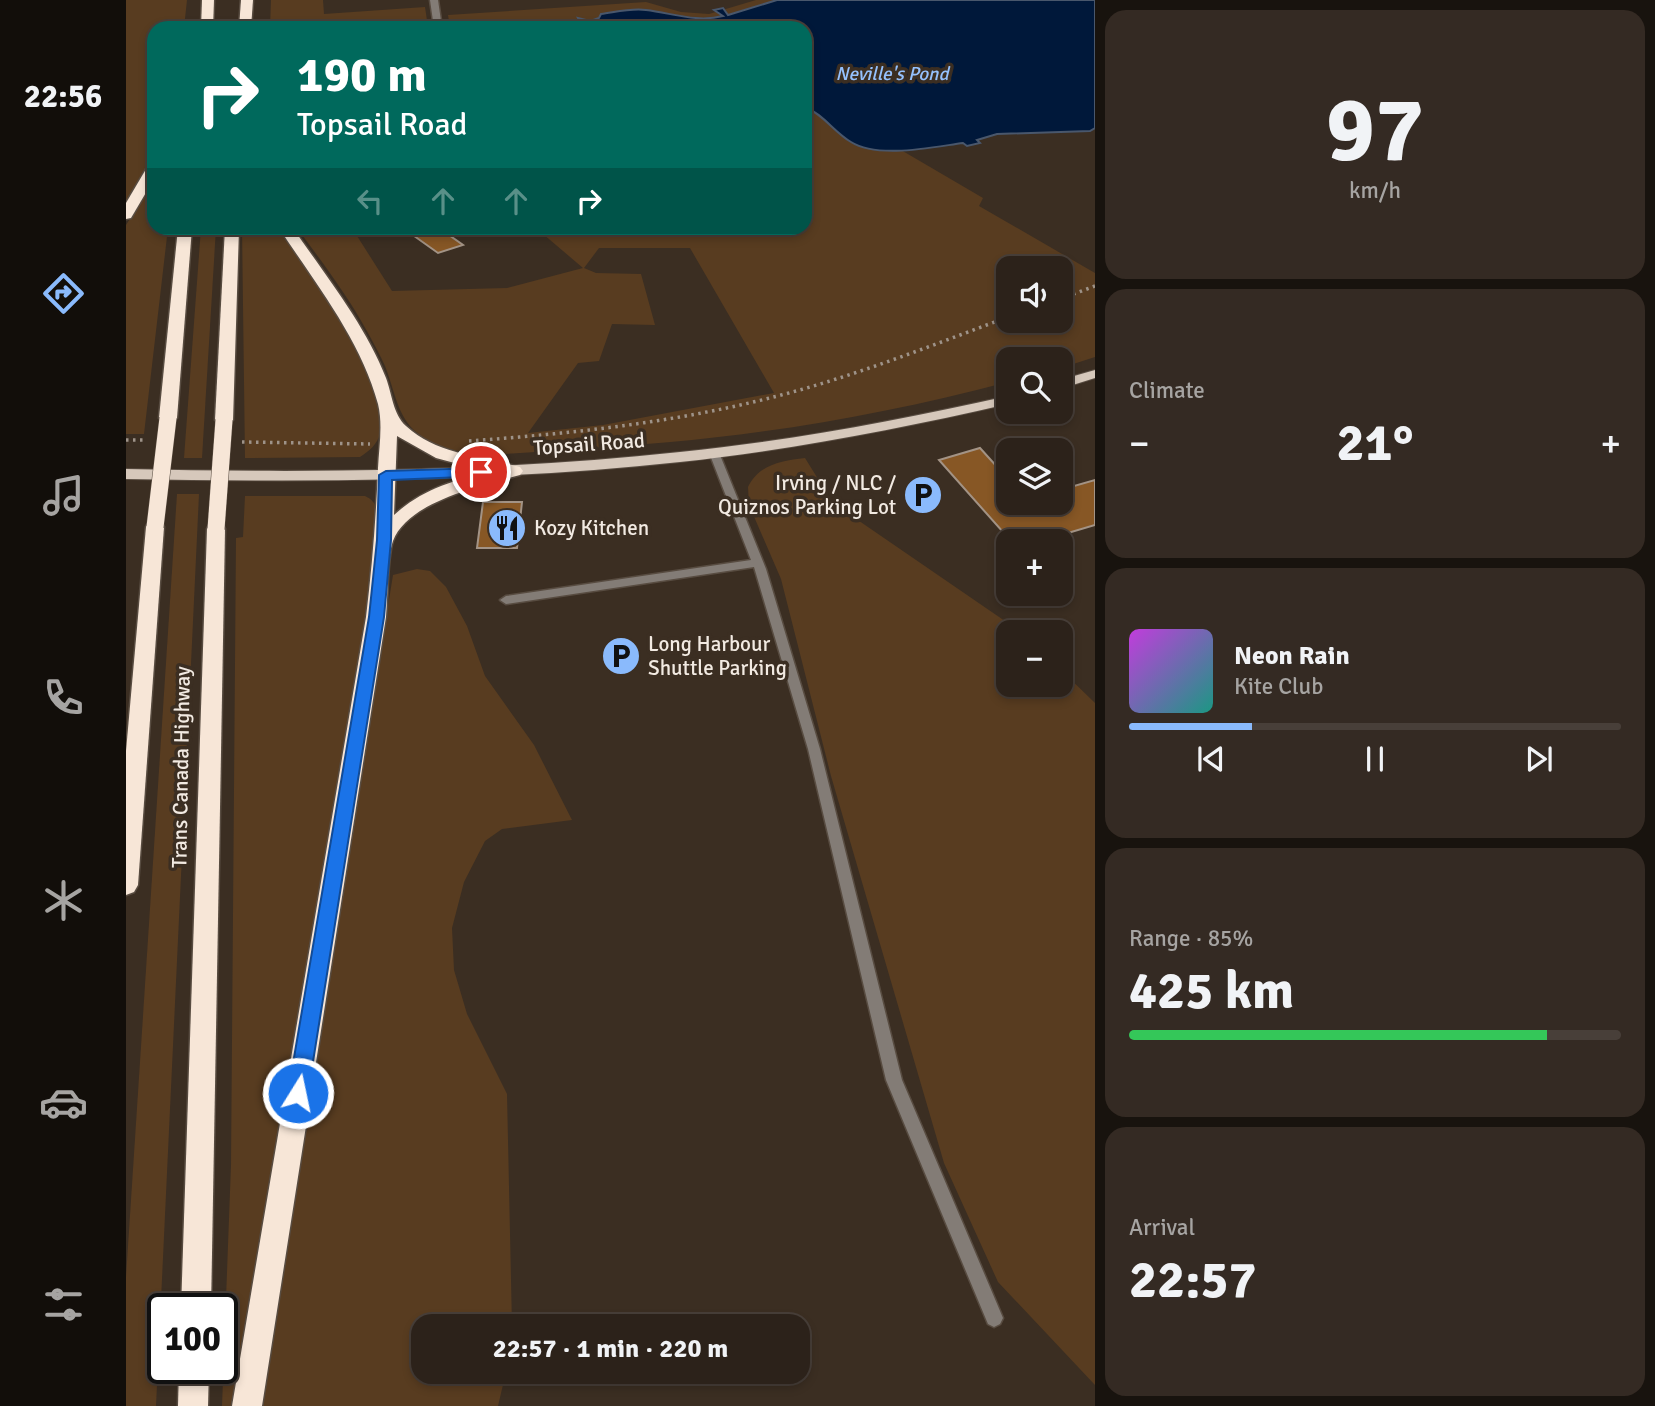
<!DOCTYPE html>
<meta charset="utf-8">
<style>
:root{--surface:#2c221a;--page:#342a23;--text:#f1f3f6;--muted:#a6a4a2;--line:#483f39;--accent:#8abafc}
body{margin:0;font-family:Signika,sans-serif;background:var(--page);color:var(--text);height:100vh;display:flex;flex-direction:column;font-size:26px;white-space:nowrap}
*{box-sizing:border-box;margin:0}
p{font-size:23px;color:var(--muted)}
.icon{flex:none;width:38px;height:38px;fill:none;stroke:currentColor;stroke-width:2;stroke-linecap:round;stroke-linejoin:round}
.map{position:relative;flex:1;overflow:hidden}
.drawer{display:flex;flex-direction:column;gap:10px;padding:10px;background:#18130e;width:560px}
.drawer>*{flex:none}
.top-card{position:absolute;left:21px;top:21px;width:665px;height:214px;border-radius:21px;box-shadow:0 4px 10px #0003,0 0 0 2px var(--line);background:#00695c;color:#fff;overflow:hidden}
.fabs{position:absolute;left:870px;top:256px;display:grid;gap:14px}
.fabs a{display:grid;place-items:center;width:77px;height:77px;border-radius:14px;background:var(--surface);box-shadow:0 4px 10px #0003,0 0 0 2px var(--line);font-size:35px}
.speed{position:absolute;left:21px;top:1293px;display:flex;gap:14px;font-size:35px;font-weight:700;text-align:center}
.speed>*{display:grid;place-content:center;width:91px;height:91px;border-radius:50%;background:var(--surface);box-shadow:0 4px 10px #0003,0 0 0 2px var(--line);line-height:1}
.speed .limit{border:4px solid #111;border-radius:10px;background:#fff;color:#111}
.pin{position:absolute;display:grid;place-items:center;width:60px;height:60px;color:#fff;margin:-30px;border:4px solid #fff;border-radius:50%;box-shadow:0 2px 7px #0007}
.me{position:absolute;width:77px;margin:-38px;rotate:10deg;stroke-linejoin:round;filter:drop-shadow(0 0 5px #0008)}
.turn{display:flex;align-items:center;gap:24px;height:147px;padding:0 35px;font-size:32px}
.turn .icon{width:91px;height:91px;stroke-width:2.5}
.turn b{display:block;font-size:49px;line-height:60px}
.lanes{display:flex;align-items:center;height:66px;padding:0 35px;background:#0003;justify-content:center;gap:35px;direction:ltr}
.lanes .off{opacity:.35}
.big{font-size:52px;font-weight:800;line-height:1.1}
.drawer .widget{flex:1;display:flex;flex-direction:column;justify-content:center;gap:10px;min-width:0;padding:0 24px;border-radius:21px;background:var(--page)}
.drawer .dial{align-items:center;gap:0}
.dial b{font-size:91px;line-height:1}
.song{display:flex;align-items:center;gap:21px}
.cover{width:84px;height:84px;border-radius:10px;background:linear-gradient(135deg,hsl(290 70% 55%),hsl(170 70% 35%))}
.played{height:7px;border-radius:4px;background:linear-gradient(90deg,var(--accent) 25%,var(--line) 25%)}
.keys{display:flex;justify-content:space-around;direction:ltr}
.heat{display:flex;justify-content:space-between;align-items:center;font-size:38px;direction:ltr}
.charge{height:10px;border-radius:5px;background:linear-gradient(90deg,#34c759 85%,var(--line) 0)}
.trip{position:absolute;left:285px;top:1314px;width:399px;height:70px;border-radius:21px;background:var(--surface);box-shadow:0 4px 10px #0003,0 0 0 2px var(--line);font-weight:800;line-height:70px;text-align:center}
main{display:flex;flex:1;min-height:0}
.dock{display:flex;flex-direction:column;width:126px;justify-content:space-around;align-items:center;background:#120e0a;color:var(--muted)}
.dock .icon{width:49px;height:49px}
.dock .selected{color:var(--accent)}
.dock b{font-size:32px;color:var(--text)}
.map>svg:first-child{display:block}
</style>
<main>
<nav class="dock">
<b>22:56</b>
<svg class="icon selected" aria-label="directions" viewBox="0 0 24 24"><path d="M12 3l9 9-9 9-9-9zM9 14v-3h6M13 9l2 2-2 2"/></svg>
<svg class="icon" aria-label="music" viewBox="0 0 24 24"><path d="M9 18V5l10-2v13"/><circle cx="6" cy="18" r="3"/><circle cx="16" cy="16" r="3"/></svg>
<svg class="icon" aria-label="phone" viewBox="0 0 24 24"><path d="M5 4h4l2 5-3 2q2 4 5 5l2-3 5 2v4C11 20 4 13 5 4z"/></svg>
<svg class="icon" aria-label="climate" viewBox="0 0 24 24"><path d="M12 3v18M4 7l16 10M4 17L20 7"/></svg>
<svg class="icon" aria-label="car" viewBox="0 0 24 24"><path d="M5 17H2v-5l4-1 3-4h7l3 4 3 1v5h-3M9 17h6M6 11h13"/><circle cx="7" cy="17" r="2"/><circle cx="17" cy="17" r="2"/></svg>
<svg class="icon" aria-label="filters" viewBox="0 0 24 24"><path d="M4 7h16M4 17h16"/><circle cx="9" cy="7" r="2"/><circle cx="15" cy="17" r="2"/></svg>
</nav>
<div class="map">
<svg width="969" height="1406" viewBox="0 0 969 1406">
<rect width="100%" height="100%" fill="#3b2e22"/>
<g fill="#583c20" fill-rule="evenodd">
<polygon points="0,0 61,0 58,28 28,28 28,154 0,204"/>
<polygon points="145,0 197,0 198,14 299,7 302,27 144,28"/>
<polygon points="630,0 651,0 583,20 556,18 519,10 475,14 473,18 455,21 456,25 463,28 430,24 324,28 322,15 520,2 555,12 583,14"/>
<path d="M 679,107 L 692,114 L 727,143 L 750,149 L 775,150 L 857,198 L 853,206 L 969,273 L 969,357 L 935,368 L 934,359 L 882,359 L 882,382 C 734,421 596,442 443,449 C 396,452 329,465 290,432 C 271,416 268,388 259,366 C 254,355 248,344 242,333 C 222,296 196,262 171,228 L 226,228 L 266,291 L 381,288 L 457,268 L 410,228 L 679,228 ZM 473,248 L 564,248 L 648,393 L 477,425 L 402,433 L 452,363 L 473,361 L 486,324 L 529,325 L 515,274 L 470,273 L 458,268 ZM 882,268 L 934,268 L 934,320 L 882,320 Z"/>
<polygon points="28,182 28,228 42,228 18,434 0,434 0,225"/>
<polygon points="75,228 90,228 76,458 58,458"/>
<path d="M 116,228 L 154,228 C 181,272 264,381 254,433 C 252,444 243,451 234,457 L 119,458 Z"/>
<path d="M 679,458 L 707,503 L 895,632 L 882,632 L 882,684 L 934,684 L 935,670 L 969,703 L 969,1385 L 872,1282 L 818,1163 L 705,776 L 655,579 L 623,505 L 622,487 C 633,464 656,461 679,458 Z"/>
<polygon points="51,494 73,494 30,1406 0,1406 0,1277"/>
<path d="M 119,496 L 239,496 C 243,498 245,499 248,503 C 256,518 242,599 239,620 L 117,1337 L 108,1406 L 96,1406 L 105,1165 L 110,538 L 117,537 Z"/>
<polygon points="291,569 304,571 320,587 341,626 359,676 408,745 446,820 376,829 359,841 338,882 326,928 328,970 341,1014 381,1094 386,1326 298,1326 298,1372 380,1372 372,1406 137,1406 151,1292 267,575"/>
</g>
<path fill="#00183a" stroke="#49576c" stroke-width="2" d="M 651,0 L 969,0 L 969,128 L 964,131 L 871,134 L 851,140 L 854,143 L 841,146 L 837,143 C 807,147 752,159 725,142 C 708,132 697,114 679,107 L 679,28 L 463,28 L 456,25 L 452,18 L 464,21 L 473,18 L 475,14 C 490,12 505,8 520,10 C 546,13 571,23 597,16 L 588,10 L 597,8 L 602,15 Z"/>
<g fill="#875725" stroke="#a39385" stroke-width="2">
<polygon points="277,228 313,228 337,245 312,253"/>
<polygon points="854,448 882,479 882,502 934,502 934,490 969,480 969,525 915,541 885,541 813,460"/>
<polygon points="357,502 396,502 391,548 351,548"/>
</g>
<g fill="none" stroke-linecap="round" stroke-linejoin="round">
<defs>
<polygon id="lane" points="589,452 594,455 640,569 694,749 776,1080 877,1318 874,1324 868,1327 862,1324 760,1080 682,749 628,567 380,604 374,600 380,596 625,560 584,455"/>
<polygon id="street" points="304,0 312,0 316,28 308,28"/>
<g id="primary">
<polygon points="969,370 969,378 934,389 934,380"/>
<path d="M 882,396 L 882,404 C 773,429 665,450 554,462 C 370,482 185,482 0,479 L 0,469 C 185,473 370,472 554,452 C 665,441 773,420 882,396 Z"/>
</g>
<g id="highway">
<polygon points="76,0 88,0 87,28 75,28"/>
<polygon points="115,0 127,0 125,28 113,28"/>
<polygon points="28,163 28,179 5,218 0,219 0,203 23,164"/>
<polygon points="52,228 66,228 51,418 42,423 33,418"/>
<polygon points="99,228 113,228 107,420 98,425 89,420"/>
<path d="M 153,228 L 167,228 C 199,275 239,324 260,378 C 266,394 267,414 280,426 C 312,455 355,456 394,467 L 397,471 L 394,475 C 358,485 282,501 267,541 C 261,557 262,598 260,617 L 136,1406 L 106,1406 L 240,617 C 246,567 250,518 252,468 C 253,447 257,425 252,404 C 235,340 189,283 153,228 ZM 271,436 L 310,458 L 362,472 C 328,480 295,490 268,515 Z"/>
<polygon points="29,521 36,523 38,527 12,885 8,892 0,895 0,751 20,527 22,523"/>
<polygon points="90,523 97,525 99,529 85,1309 55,1309 81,529 83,525"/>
<polygon points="53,1368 83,1368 82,1406 52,1406"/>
</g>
</defs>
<use href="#lane" stroke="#584c41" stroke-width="3"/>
<use href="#street" stroke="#584c41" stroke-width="3"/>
<use href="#primary" stroke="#584c41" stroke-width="2"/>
<use href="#highway" stroke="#584c41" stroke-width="3"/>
<g stroke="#9e9389" stroke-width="3.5" stroke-dasharray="2.5 4.5" stroke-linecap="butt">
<polyline points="934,299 969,286"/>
<polyline points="0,440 20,440"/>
<path d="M 343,441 C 453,433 563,421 670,391 C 742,371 812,343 882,317"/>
<polyline points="116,442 244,444"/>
</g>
<use href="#lane" fill="#837c76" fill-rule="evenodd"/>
<use href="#street" fill="#837c76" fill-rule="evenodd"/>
<use href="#primary" fill="#d6c8bb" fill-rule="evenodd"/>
<use href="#highway" fill="#f7e6d7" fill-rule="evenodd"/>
<defs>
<g id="highway-bridge">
<polyline points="29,527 42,418"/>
<polyline points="90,529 98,420"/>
</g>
</defs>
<use href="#highway-bridge" stroke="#584c41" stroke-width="18" stroke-linecap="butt"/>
<use href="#highway-bridge" stroke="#f7e6d7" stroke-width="17"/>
</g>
<polygon fill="#1a73e8" stroke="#114b97" stroke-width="2" points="355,468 360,469 360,476 266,480 265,540 258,617 182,1093 179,1100 172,1103 165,1100 162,1093 243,617 251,540 253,475 260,471"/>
<defs>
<symbol id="parking-disc" viewBox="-11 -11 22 22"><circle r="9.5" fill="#8abafc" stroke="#3b2e22"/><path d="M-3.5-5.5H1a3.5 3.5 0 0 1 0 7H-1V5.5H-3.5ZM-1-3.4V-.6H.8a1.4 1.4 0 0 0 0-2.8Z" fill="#111"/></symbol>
<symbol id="restaurant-disc" viewBox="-11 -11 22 22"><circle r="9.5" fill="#8abafc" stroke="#3b2e22"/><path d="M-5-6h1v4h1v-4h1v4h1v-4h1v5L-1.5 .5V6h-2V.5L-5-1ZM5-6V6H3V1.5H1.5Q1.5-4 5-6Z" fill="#111"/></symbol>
</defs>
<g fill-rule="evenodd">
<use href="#parking-disc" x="775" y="473" width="44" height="44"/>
<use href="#restaurant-disc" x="359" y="506" width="44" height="44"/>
<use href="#parking-disc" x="473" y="634" width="44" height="44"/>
</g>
<g text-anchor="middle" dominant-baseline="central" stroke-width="7" stroke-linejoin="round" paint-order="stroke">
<g font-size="19" font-style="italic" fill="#95c1fd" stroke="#3b2e22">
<text x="766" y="74">Neville's Pond</text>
</g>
<g font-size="21" fill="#f2eae2" stroke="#3b2e22">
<text transform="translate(463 444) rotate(-4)">Topsail Road</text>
<text transform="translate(55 767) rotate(-89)">Trans Canada Highway</text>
</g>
<g font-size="21" fill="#f2eae2" stroke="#3b2e22" text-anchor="start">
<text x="770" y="483" text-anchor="end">Irving / NLC /<tspan x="770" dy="24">Quiznos Parking Lot</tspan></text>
<text x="408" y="528">Kozy Kitchen</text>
<text x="522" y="644">Long Harbour<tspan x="522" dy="24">Shuttle Parking</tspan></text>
</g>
</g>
</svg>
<div class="fabs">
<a><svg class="icon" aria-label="sound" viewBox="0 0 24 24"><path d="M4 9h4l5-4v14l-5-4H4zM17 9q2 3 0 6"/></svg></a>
<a><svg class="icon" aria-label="search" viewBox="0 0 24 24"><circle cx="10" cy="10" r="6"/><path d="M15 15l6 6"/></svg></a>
<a><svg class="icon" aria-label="layers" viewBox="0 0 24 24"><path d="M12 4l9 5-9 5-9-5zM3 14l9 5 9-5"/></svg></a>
<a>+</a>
<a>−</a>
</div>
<div class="speed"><div class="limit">100</div></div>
<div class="pin" style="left:355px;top:472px;background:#d93025"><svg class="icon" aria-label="arrive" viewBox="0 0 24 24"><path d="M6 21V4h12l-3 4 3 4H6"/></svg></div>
<svg class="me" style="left:172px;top:1093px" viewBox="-20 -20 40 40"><circle r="17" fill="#1a73e8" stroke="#fff" stroke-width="3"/><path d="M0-11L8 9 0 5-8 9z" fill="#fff"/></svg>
<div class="trip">22:57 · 1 min · 220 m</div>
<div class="top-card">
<div class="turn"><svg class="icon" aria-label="right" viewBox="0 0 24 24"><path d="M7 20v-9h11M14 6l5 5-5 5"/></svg><div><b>190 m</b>Topsail Road</div></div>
<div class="lanes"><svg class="icon off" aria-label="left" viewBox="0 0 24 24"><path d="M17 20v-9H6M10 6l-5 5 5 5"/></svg><svg class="icon off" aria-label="ahead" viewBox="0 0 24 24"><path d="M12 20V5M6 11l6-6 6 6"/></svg><svg class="icon off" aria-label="ahead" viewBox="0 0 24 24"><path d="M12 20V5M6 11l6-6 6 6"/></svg><svg class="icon" aria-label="right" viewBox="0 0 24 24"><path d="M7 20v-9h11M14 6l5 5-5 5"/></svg></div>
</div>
</div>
<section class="drawer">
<div class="widget dial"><b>97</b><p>km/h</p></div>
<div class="widget"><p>Climate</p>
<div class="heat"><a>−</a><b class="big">21°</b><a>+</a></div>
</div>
<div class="widget">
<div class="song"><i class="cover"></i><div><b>Neon Rain</b><p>Kite Club</p></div></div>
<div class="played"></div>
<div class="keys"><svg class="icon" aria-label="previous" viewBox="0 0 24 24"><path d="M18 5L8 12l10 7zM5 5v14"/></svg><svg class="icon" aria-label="pause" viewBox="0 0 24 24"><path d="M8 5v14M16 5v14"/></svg><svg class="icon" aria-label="next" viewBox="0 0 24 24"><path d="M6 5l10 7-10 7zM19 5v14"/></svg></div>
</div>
<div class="widget"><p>Range · 85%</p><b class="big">425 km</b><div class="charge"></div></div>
<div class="widget"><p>Arrival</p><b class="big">22:57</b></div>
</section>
</main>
